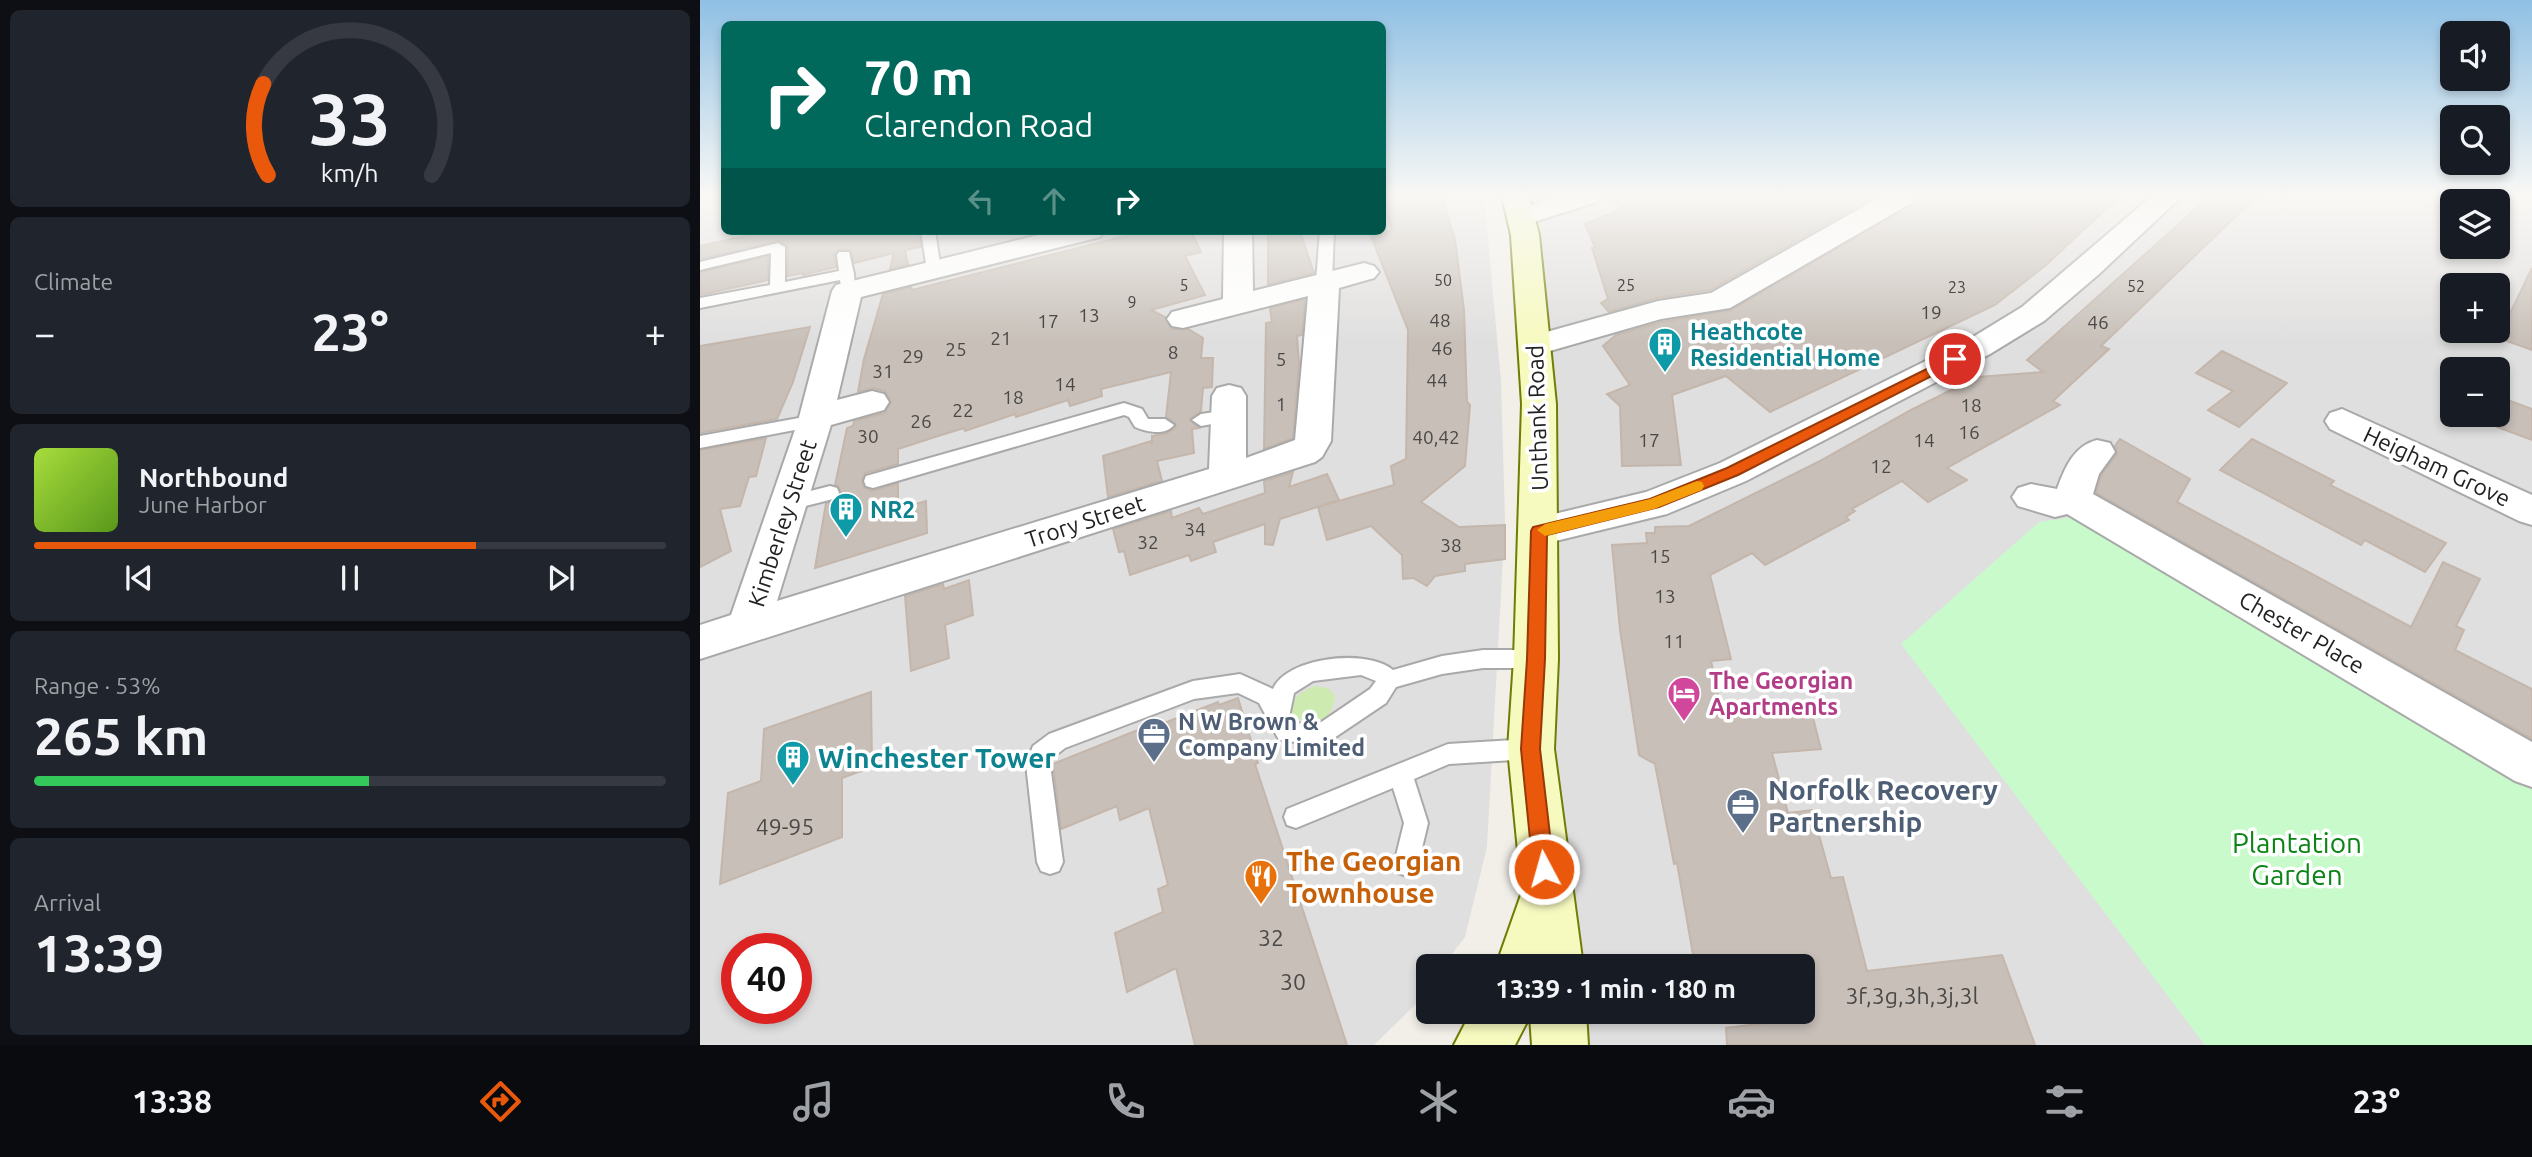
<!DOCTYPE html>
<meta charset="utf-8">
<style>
:root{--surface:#171b24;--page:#20242c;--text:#f1f3f6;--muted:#9ea1a6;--line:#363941;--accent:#ea580c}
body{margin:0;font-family:Ubuntu,sans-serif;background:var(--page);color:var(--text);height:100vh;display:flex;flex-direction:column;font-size:26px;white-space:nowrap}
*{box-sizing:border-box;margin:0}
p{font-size:23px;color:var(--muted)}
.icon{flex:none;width:38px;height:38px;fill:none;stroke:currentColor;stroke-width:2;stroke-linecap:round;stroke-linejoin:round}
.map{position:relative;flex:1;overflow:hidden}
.drawer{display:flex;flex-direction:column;gap:10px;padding:10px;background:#0d0f14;width:700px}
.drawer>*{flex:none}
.hud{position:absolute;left:21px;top:21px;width:665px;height:214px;border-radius:10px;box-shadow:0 4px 10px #0003;background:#00695c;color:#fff;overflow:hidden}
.fabs{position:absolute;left:1740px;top:21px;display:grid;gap:14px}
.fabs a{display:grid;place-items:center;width:70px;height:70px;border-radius:10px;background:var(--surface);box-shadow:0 4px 10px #0003;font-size:35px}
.speed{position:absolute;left:21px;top:933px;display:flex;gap:14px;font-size:35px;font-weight:700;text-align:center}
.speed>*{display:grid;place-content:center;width:91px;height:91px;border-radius:50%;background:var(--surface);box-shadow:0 4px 10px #0003;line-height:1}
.speed .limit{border:10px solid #d22;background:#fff;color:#111}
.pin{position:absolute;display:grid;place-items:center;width:60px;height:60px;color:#fff;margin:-30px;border:4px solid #fff;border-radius:50%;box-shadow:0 2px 7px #0007}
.me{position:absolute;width:77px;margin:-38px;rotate:354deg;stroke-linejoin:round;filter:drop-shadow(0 0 5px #0008)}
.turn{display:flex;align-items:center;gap:24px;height:147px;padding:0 28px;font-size:32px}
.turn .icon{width:91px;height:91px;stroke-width:2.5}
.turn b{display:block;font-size:49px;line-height:60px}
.lanes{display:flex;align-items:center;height:66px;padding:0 28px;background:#0003;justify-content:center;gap:35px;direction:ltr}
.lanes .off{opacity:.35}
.big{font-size:52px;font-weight:700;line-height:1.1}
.drawer .tile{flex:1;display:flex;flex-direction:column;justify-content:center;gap:10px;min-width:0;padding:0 24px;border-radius:10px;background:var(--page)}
.drawer .dial{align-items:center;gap:0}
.dial svg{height:182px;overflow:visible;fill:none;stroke:var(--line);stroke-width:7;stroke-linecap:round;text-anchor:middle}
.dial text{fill:var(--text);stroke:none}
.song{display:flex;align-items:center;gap:21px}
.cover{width:84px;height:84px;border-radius:10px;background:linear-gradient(135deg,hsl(80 70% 55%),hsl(90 70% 35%))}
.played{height:7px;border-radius:4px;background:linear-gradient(90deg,var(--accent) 70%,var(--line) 70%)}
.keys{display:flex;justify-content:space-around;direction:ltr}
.heat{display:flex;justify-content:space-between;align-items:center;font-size:38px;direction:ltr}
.charge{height:10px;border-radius:5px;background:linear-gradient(90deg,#34c759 53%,var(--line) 0)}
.trip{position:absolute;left:716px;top:954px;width:399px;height:70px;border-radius:10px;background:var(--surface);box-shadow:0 4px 10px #0003;font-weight:700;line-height:70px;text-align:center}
.tab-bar{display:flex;height:112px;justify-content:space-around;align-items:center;background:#090b0e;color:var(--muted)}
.tab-bar .icon{width:49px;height:49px}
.tab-bar .active{color:var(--accent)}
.tab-bar b{font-size:32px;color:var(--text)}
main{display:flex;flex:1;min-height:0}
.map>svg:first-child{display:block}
</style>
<main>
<section class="drawer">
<div class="tile dial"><svg viewBox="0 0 100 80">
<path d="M14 69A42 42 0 1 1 86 69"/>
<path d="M14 69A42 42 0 0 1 12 29" stroke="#ea580c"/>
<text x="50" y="56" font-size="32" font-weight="700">33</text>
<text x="50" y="72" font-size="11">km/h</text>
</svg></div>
<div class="tile"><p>Climate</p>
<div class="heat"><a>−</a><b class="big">23°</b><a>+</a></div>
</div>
<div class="tile">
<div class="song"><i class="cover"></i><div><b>Northbound</b><p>June Harbor</p></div></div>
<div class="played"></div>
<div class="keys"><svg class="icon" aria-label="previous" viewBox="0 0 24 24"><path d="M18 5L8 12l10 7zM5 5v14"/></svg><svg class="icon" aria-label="pause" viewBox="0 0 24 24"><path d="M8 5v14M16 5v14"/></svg><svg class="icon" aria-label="next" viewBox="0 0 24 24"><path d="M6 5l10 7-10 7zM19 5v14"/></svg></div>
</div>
<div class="tile"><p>Range · 53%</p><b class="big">265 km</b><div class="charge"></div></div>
<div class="tile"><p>Arrival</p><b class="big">13:39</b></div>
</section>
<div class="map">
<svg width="1832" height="1045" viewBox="0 0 1832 1045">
<rect width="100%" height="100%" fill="#f2efe9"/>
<g fill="#e0dfdf" fill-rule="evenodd">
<path d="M 0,196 L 24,196 L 24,231 L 682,231 L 683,196 L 784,196 L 801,381 L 805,521 L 787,847 L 765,937 L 743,966 L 728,966 L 728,987 L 715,1005 L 674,1045 L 0,1045 ZM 37,948 L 96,948 L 96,1008 L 37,1008 Z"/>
<path d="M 825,196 L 1832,196 L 1832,1045 L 879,1045 L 876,1012 L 1102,1012 L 1102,966 L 872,966 L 850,700 ZM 1752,201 L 1797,201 L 1797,247 L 1752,247 ZM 1752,285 L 1797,285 L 1797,331 L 1752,331 ZM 1752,369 L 1797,369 L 1797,415 L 1752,415 Z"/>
</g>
<path fill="#cdebb0" d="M 615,686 L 628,688 L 635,696 C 633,721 610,733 592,713 C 593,697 600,692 615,686 Z"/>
<polygon fill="#c8facc" points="1374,517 1832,782 1832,1045 1505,1045 1201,644 1339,522"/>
<g fill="#c7bfb8" stroke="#c4b6ab" stroke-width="2">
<polygon points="682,196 741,196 755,239 764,310 767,402 770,405 765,466 721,502 759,527 805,525 805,559 765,564 765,571 735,576 727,586 713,578 703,579 702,555 671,526 627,540 618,507 694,485 691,466 706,459 708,330 669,231 692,231"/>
<polygon points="905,196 1176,196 1010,290 957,298 909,312 901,303 908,299 892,248 895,247 885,224 923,208"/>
<polygon points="1218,196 1420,196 1346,265 1295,305 1070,412 1026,376 972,395 981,465 922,466 920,406 907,394 930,385 903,346 916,335 962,322 1031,310 1214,204"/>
<polygon points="1510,196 1557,196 1401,346 1409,349 1353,401 1360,405 1247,468 1267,480 1228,502 1202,481 1152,509 1155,511 1146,517 1149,520 1065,565 1052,553 1010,575 1031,659 1011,661 1022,713 1110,706 1121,749 1072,753 1088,813 1112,810 1131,878 1143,877 1167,971 1302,955 1335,1045 1027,1045 1026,1028 1114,1017 1102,966 995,966 977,863 974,864 955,764 939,755 920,630 912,545 947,543 946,533 955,533 955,527 989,526 1118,462 1211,410 1277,377 1343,372 1327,360"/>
<polygon points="66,231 219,231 221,247 205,250 208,265 190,269 194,253 154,263 151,250 139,249 134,255 136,267 103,275 103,273 88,276 88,247 79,241 0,259 0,246"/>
<polygon points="445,231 491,231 501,252 485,256 505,295 451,310 465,317 472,329 488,329 503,338 501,358 513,358 512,387 503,388 501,411 490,419 499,428 492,429 494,453 457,461 462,481 408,497 403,456 451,441 452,445 452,436 467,433 476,427 475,423 466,417 471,372 401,389 402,396 370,406 368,400 316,417 315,414 265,431 264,428 235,437 198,449 198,464 165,473 162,480 164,487 172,491 198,483 198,509 226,501 227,533 115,568 126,503 138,501 141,494 139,487 135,485 147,428 153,426 154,421 185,413 191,403 185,391 173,388 158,392 164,359 183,294 211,287 212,290"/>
<polygon points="568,231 600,231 614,273 568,285"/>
<polygon points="68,256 68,280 0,295 0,272"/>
<polygon points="1832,268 1832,350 1798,338"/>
<polygon points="605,299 602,335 597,336 599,363 593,438 564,449 566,323 572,322 570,308"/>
<polygon points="110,327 93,382 77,419 0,433 0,346"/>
<polygon points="1522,351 1587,383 1539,427 1508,410 1533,391 1496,373"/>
<polygon points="1797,396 1832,409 1832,440 1797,427"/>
<polygon points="66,438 56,476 49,477 40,506 20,509 31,551 0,567 0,450"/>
<polygon points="1420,439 1490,479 1477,502 1711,627 1743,562 1780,579 1756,626 1764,630 1755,650 1832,689 1832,739 1396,493 1401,475 1417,454 1415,446"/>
<polygon points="1552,439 1634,481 1630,485 1746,543 1725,572 1665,540 1661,545 1520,470"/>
<polygon points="593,472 589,487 627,474 639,500 580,519 573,545 565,544 565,524 513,542 516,552 491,561 489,555 430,575 424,551 419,552 413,529 471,511 472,518 499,508 503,514 565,493 564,481"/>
<polygon points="269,580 273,615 245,625 249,658 211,671 205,596 243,584 244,589"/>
<polygon points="171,692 172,767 142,778 142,837 20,884 28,793 61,781 64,729"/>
<polygon points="538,698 558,763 555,764 647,1045 495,1045 476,968 427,992 415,933 463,912 458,889 468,885 449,808 420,820 417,806 361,829 353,764 440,729 441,732 518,702 519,705"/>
</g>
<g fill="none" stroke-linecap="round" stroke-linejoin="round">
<defs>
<g id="lane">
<polygon points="221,231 235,231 241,270 239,273 229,273 227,270"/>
<polygon points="620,231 634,231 632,282 624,287 616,282"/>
<polygon points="78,243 85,247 85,282 139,271 137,255 139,252 149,252 154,274 155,291 147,296 142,294 140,280 0,308 0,298 70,285 71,253 0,270 0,262"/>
<path d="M 424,403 L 442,409 L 448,419 L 465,419 L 474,425 C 465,436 447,432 435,427 L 429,417 L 424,415 L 173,488 L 166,486 L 164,481 L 166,476 Z"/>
<polygon points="528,410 534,412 537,416 534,420 501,426 492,420 501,414"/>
<polygon points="115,415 121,417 124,421 121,425 0,448 0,436"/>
<polygon points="130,486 137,488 139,493 137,498 90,510 83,508 81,503 83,498"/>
<path d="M 783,650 L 836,650 L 844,653 L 847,659 L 844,665 L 836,668 L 783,668 L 742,674 L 696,687 L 686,703 L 628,742 L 620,745 L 579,740 L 559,703 L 538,693 L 494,699 L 365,748 L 351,759 L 350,764 L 363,862 L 359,871 L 350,874 L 341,871 L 337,862 L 326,764 L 333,746 L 349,734 L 493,681 L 540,674 L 573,689 C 586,657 668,648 693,670 L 742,656 ZM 661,675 L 676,681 L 670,689 L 617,725 L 593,723 L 589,717 L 594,693 L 613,681 Z"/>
<polygon points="831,739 839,742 843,749 839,756 831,759 749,764 714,779 728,823 716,873 707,876 698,873 694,864 704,823 693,788 596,828 587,825 584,817 587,809 748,744"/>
</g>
<g id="street">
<polygon points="859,196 900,196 897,202 821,226 811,224 807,218 811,212"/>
<polygon points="1182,196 1216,196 1213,202 1030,308 961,319 836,355 825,352 820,345 825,338 958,301 1011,293"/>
<polygon points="1452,196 1482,196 1398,275 1344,321 1290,354 1046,481 967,514 839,545 825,541 820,531 825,521 946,492 1020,463 1268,340 1322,307"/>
<polygon points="355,231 404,231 400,237 161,297 137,400 172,391 184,394 189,402 184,410 131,425 77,601 509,469 512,396 517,388 529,385 541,388 546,396 546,458 595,440 608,296 483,328 472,326 467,319 472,312 523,299 524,231 552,231 553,291 664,263 674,266 679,272 674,278 639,288 631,441 622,457 615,462 0,659 0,625 31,615 98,421 132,291 136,285"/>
<polygon points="1642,409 1832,495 1832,525 1819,521 1630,429 1625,421 1630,413"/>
<path d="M 1397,440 L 1410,443 L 1415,452 L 1399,474 L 1393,494 L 1832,742 L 1832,787 L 1815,781 L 1367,514 L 1355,517 L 1318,506 L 1312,497 L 1318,488 L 1331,484 L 1357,489 C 1365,467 1374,446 1397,440 Z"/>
</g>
<g id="secondary">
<polygon points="802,196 829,196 839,235 856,404 858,659 854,749 883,966 796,966 822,892 808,749 814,659 822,404 811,235"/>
<polygon points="771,1012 886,1012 888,1045 832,1045 830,1016 815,1045 754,1045"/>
</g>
</defs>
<use href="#lane" stroke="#a9a9a9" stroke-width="4"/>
<use href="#street" stroke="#a9a9a9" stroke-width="4"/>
<use href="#secondary" stroke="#707d05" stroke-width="4"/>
<use href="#lane" fill="#fff" fill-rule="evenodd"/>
<use href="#street" fill="#fff" fill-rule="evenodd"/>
<use href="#secondary" fill="#f7fabf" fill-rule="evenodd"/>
</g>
<linearGradient id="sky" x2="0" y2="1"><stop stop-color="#8fc0e4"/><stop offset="0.57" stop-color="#f9f8f5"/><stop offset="1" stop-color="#f9f8f5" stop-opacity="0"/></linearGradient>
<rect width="1832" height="343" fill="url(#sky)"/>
<polygon fill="#ea580c" stroke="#983908" stroke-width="2" points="1255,355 1261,359 1259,362 1038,475 959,507 847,535 845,659 840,749 854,869 851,876 844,879 836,876 833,869 821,749 827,659 831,531 833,527 950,499 1027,468"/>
<polygon fill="#f59e0b" points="997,481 1002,482 1004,486 1002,490 954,509 845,536 837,530 845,524 950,499"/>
<defs>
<symbol id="building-pin" viewBox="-11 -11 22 30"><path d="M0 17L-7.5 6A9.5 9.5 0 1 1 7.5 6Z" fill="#0f9aa8" stroke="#fff"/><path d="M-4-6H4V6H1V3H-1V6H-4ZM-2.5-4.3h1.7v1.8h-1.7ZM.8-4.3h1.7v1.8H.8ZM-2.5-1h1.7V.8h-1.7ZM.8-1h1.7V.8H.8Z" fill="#fff"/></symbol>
<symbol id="hotel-pin" viewBox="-11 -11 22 30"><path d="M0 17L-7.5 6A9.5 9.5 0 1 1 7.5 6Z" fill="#d1479c" stroke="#fff"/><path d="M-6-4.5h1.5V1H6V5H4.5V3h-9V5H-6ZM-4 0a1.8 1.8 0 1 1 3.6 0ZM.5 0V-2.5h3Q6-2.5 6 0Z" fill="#fff"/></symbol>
<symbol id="office-pin" viewBox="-11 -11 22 30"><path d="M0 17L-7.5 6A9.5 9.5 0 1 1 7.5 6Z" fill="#5c6f8a" stroke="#fff"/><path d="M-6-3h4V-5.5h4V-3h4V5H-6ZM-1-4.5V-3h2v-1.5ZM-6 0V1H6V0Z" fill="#fff"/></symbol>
<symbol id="restaurant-pin" viewBox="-11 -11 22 30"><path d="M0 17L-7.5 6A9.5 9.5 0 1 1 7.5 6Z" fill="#e8710a" stroke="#fff"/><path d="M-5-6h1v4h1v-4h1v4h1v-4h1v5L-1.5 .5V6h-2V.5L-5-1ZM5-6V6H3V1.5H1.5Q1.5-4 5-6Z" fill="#fff"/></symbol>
</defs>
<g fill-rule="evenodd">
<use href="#building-pin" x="946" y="325" width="38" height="52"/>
<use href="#building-pin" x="127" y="490" width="38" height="52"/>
<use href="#hotel-pin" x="965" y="674" width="38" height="52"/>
<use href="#office-pin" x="435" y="715" width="38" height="52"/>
<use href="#building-pin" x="74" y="738" width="38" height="52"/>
<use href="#office-pin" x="1024" y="786" width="38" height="52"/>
<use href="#restaurant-pin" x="542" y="857" width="38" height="52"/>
</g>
<g text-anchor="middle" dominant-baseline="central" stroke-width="7" stroke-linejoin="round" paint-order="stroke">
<g font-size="16" fill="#4b4948">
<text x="743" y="280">50</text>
<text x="484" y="285">5</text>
<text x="926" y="285">25</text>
<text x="1436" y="286">52</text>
<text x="1257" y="287">23</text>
<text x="432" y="302">9</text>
</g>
<g font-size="19" fill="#4b4948">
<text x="1231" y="312">19</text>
<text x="389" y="315">13</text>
<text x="740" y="320">48</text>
<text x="348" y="321">17</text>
<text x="1398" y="322">46</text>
<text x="301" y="338">21</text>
<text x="742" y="348">46</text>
<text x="256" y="349">25</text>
<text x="473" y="352">8</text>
<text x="213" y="356">29</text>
<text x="581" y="359">5</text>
<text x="183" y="371">31</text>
<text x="737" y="380">44</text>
<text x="365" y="384">14</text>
<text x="313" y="397">18</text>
<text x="581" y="404">1</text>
<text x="1271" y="405">18</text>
<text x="263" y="410">22</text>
<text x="221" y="421">26</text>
<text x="1269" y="432">16</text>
<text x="168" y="436">30</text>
<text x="736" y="437">40,42</text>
<text x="949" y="440">17</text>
<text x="1224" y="440">14</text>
<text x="1181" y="466">12</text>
<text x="495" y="529">34</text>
<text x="448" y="542">32</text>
<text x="751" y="545">38</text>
<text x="960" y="556">15</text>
<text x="965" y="596">13</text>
<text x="974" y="641">11</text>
</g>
<g font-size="23" font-weight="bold" fill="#0d838f" stroke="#fff" text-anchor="start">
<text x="990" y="331">Heathcote<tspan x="990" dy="26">Residential Home</tspan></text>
<text x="170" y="509">NR2</text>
</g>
<g font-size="23" fill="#222" stroke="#fff">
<text transform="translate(837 418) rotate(-92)">Unthank Road</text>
<text transform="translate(1737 466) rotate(25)">Heigham Grove</text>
<text transform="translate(385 521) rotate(-18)">Trory Street</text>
<text transform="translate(82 523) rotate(-72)">Kimberley Street</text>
<text transform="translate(1602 632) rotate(30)">Chester Place</text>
</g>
<g font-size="23" font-weight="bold" fill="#b23c85" stroke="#fff" text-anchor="start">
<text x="1009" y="680">The Georgian<tspan x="1009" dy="26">Apartments</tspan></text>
</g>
<g font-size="23" font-weight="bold" fill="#4e5e75" stroke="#fff" text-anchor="start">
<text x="478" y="721">N W Brown &amp;<tspan x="478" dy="26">Company Limited</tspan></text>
</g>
<g font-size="23" fill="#4b4948">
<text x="85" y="826">49-95</text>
<text x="571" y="937">32</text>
<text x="593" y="981">30</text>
<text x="1212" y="995">3f,3g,3h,3j,3l</text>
</g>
<g font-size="28" font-weight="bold" fill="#0d838f" stroke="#fff" text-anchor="start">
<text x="118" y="757">Winchester Tower</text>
</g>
<g font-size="28" font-weight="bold" fill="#4e5e75" stroke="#fff" text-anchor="start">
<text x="1068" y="789">Norfolk Recovery<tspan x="1068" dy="32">Partnership</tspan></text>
</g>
<g font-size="28" fill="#0c8416" stroke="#fff">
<text x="1597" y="842">Plantation<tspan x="1597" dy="32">Garden</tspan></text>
</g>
<g font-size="28" font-weight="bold" fill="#c56008" stroke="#fff" text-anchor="start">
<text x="586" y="860">The Georgian<tspan x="586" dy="32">Townhouse</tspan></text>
</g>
</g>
</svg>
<div class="fabs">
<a><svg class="icon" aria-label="sound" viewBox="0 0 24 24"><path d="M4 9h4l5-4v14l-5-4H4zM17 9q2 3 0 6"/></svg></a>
<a><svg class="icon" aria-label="search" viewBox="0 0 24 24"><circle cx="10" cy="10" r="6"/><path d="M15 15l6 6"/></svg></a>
<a><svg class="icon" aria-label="layers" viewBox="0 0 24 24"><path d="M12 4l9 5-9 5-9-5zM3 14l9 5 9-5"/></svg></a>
<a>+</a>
<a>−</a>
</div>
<div class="speed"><div class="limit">40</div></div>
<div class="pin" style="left:1255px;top:359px;background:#d93025"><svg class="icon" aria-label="arrive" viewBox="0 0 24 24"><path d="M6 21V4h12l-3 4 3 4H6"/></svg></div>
<svg class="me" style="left:844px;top:869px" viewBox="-20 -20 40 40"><circle r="17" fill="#ea580c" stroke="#fff" stroke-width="3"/><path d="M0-11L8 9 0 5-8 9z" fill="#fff"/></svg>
<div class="trip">13:39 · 1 min · 180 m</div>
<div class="hud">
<div class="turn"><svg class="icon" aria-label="right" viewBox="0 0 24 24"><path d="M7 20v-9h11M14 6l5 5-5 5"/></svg><div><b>70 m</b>Clarendon Road</div></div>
<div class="lanes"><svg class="icon off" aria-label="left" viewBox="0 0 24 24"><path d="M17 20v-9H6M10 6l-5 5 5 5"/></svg><svg class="icon off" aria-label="ahead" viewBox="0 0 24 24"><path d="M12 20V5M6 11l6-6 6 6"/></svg><svg class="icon" aria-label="right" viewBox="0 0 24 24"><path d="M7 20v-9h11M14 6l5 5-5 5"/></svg></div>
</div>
</div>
</main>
<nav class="tab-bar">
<b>13:38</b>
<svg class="icon active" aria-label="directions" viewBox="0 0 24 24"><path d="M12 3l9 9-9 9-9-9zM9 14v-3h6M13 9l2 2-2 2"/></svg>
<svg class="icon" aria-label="music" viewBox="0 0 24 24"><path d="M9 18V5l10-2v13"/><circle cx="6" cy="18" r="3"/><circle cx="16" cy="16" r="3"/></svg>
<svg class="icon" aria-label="phone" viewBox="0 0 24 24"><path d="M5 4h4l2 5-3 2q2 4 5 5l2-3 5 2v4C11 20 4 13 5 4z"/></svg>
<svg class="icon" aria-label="climate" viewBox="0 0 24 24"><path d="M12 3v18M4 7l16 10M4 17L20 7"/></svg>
<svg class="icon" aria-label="car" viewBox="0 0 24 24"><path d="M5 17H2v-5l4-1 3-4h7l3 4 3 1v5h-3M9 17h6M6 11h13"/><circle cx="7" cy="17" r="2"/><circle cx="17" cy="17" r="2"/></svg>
<svg class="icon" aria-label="filters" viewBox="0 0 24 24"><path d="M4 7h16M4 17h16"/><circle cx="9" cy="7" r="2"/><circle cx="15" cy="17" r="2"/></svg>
<b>23°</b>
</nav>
